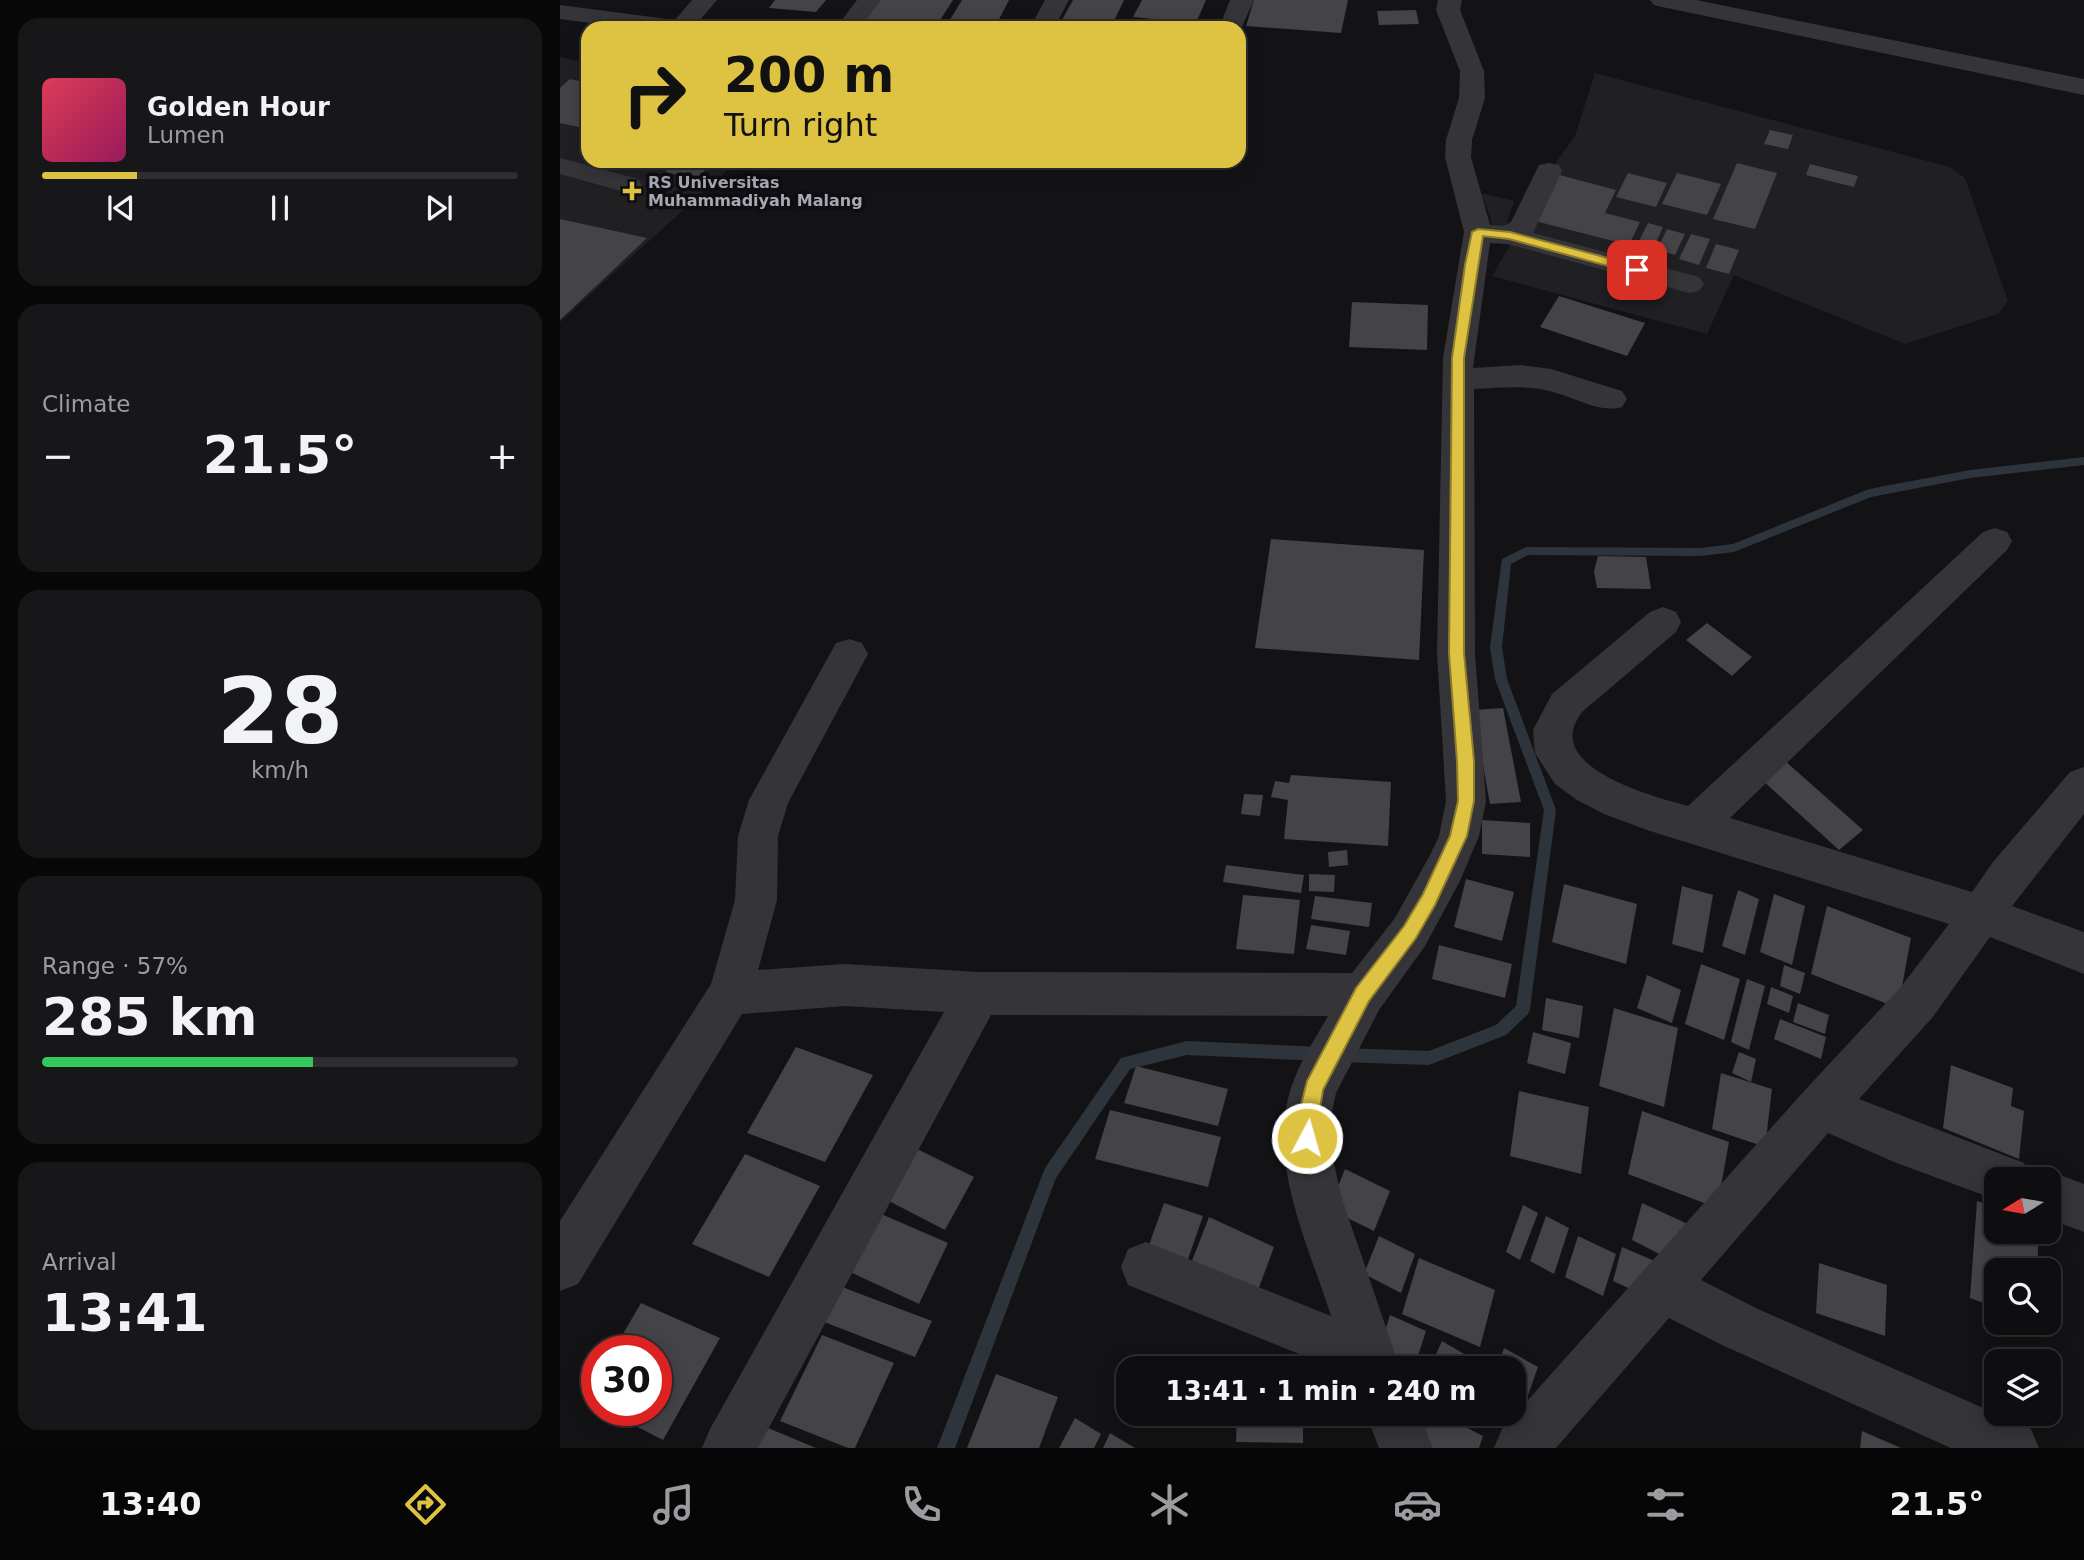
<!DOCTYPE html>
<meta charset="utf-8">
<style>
:root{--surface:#0e0e10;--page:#171719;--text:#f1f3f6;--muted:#9b9c9f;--line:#2e2e30;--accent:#dec242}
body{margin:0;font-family:"DejaVu Sans",sans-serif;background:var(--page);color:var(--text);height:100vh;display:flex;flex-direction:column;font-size:26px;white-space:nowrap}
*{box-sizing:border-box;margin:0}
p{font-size:23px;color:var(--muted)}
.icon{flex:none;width:38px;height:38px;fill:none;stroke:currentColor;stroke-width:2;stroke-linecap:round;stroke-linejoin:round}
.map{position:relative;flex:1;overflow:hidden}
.side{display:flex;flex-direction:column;gap:18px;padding:18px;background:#080809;width:560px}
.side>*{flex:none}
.hud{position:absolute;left:21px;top:21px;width:665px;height:147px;border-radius:21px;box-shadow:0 4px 18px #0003,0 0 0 2px var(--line);background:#dec242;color:#111;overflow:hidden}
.needle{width:46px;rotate:259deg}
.fabs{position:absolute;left:1424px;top:1167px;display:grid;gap:14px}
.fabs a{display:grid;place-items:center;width:77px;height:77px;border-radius:14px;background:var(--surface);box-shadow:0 4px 18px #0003,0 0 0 2px var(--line);font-size:35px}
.speed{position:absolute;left:21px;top:1335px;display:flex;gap:14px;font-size:35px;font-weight:700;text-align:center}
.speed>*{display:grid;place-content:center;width:91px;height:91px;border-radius:50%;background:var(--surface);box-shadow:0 4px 18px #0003,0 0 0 2px var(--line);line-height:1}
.speed .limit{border:10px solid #d22;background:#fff;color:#111}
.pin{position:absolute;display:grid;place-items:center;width:60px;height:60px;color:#fff;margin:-30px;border-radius:14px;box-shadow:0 4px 10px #0006}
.me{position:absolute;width:77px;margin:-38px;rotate:6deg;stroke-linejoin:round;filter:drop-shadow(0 0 5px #0008)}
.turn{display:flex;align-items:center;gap:24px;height:147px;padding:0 28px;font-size:32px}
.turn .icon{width:91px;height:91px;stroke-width:2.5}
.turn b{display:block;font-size:49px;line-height:60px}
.big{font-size:52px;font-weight:600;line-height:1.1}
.side .widget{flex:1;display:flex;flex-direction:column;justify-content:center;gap:10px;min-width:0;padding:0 24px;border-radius:21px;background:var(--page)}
.side .dial{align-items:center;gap:0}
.dial b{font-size:91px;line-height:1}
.song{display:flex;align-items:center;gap:21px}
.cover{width:84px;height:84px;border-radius:10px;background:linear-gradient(135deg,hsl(350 70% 55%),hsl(330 70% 35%))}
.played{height:7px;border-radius:4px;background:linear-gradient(90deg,var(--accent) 20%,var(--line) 20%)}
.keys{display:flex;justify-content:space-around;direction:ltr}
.heat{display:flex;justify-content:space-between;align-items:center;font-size:38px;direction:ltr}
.charge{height:10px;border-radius:5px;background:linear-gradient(90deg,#34c759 57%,var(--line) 0)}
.trip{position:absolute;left:556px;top:1356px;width:410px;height:70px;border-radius:21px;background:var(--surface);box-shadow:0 4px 18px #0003,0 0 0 2px var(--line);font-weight:600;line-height:70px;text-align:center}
.menu{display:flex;height:112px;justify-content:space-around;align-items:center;background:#060606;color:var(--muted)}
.menu .icon{width:49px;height:49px}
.menu .active{color:var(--accent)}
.menu b{font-size:32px;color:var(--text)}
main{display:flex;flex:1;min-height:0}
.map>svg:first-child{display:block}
</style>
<main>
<section class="side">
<div class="widget">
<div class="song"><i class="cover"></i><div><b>Golden Hour</b><p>Lumen</p></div></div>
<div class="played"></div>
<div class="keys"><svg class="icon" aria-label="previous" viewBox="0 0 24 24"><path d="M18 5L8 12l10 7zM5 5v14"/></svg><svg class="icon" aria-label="pause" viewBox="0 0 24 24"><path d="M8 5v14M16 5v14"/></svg><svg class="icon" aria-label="next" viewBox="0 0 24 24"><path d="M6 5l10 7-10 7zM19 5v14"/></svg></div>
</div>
<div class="widget"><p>Climate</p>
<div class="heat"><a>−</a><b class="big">21.5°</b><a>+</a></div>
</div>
<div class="widget dial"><b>28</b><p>km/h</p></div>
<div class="widget"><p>Range · 57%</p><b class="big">285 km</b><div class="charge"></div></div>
<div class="widget"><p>Arrival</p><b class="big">13:41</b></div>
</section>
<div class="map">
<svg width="1524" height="1448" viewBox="0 0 1524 1448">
<rect width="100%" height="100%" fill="#131315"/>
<g fill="#201f22">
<polygon points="0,57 28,63 28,161 177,161 0,322"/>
<polygon points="1035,73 1390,167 1405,178 1448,301 1438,314 1345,344 1174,275 1147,334 932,276 950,245 932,242 931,219 921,193 954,201 947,222 952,224 1015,136"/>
</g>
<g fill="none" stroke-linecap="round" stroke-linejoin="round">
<g fill="#2e343c" fill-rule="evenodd">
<polygon points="1524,457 1524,465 1410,478 1311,497 1174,552 1140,556 968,555 951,564 942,647 947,679 996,810 970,1009 968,1014 946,1035 869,1065 780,1062 775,1060 773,1055 775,1050 780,1048 869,1051 936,1025 956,1006 984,810 935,679 930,647 942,559 966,547 1140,548 1173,544 1309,489 1410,470"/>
<polygon points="627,1041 762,1047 767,1049 769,1054 767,1059 762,1061 627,1055 570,1069 496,1178 395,1448 377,1448 485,1168 561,1058"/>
</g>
</g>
<g fill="#434348">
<polygon points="215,0 266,0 256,12 209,8"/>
<polygon points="320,0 393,0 375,28 304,21"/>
<polygon points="402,0 449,0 435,27 388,23"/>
<polygon points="513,0 564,0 552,25 502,20"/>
<polygon points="582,0 646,0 636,23 573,17"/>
<polygon points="694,0 788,0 781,33 686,26"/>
<polygon points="856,10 859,24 819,25 817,11"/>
<polygon points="10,79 28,83 28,129 0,123 0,88"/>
<polygon points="1210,130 1233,135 1228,149 1204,144"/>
<polygon points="117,161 154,161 136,179 105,172"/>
<polygon points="1177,163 1217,173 1195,229 1153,219"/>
<polygon points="1250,164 1298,176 1294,187 1246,175"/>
<polygon points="1068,173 1107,183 1096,207 1056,197"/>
<polygon points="1117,173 1161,184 1147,215 1102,204"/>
<polygon points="996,174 1056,190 1045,213 1080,222 1069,245 971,220"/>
<polygon points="0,219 87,238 0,320"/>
<polygon points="1088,223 1103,227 1093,249 1077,245"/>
<polygon points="1107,229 1125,234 1115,255 1097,250"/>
<polygon points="1131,234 1150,239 1139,265 1119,259"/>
<polygon points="1156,244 1179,250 1169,274 1146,268"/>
<polygon points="999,296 1085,323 1067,356 980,327"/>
<polygon points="792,302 868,305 867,350 789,347"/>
<polygon points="711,539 864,550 859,660 695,648"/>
<polygon points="1038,556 1086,557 1091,589 1037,588 1034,571"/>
<polygon points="1147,623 1192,657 1172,676 1126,640"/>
<polygon points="943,708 961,802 930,804 913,710"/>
<polygon points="1224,760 1303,830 1279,850 1201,779"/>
<polygon points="731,775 831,782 828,846 724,839 728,800 711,797 715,781 729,783"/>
<polygon points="684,794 703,795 700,816 681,814"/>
<polygon points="922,820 970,823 970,857 922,854"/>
<polygon points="787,850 788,865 769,867 768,852"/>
<polygon points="666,865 744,875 741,893 663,882"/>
<polygon points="749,874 775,875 774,892 749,891"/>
<polygon points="906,879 954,892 942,941 894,927"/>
<polygon points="1004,884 1077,904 1066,964 992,942"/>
<polygon points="1122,886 1153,895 1143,953 1112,944"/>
<polygon points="1178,890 1199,899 1185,955 1162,946"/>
<polygon points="1214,894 1245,906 1232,965 1200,952"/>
<polygon points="683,895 740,900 734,954 676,949"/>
<polygon points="755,896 812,903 809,927 751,919"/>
<polygon points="1267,906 1351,938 1338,1008 1251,974"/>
<polygon points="751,925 790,931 786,955 746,949"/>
<polygon points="879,945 952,964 945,998 872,979"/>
<polygon points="1141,964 1180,979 1164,1040 1125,1024"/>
<polygon points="1224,965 1245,973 1240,994 1220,986"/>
<polygon points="1087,975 1121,990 1112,1023 1077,1008"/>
<polygon points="1187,979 1205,986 1189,1050 1171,1042"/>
<polygon points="1211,987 1233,996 1229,1013 1207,1004"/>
<polygon points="986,998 1023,1006 1019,1038 982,1030"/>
<polygon points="1238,1003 1269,1015 1265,1034 1233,1022"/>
<polygon points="1054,1008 1118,1028 1104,1107 1039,1086"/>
<polygon points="1220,1019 1266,1037 1261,1059 1214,1039"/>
<polygon points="973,1032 1011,1043 1005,1074 967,1063"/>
<polygon points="236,1047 313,1075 265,1162 187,1133"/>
<polygon points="1179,1052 1196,1059 1191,1082 1172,1073"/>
<polygon points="1391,1065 1453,1088 1451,1106 1464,1111 1459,1159 1383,1128"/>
<polygon points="576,1066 668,1089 658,1126 564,1103"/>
<polygon points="1161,1073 1212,1089 1205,1147 1152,1129"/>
<polygon points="959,1091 1029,1107 1021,1174 950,1156"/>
<polygon points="550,1110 661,1137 648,1187 535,1159"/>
<polygon points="1082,1111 1169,1142 1157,1208 1068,1174"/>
<polygon points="357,1149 414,1177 385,1230 327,1200"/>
<polygon points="185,1154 260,1186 209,1277 132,1244"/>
<polygon points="785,1169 830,1191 814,1231 769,1209"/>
<polygon points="1417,1201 1437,1208 1437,1232 1479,1232 1477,1270 1437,1270 1437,1308 1410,1298"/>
<polygon points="604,1203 643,1216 627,1262 588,1248"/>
<polygon points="1082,1203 1130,1225 1119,1264 1072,1240"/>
<polygon points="963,1205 978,1213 960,1260 946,1252"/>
<polygon points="319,1213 388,1243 359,1304 288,1271"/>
<polygon points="986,1216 1009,1228 994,1274 970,1261"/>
<polygon points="649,1217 714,1247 694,1301 628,1271"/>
<polygon points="819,1236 855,1254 841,1293 804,1274"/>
<polygon points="1018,1236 1056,1254 1043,1296 1005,1277"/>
<polygon points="1062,1247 1097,1262 1088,1297 1053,1281"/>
<polygon points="859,1258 935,1290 920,1347 842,1314"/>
<polygon points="1259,1263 1327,1285 1325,1336 1256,1313"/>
<polygon points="282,1287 372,1321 355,1357 264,1322"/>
<polygon points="81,1303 160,1338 103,1440 44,1410 96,1410 96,1351 53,1351"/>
<polygon points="830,1315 866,1331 854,1368 818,1354"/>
<polygon points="262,1335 334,1363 295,1448 288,1448 220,1421"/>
<polygon points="882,1341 928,1368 870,1368"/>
<polygon points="944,1348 978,1367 966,1401 954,1394 954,1368 937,1368"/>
<polygon points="436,1374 498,1397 479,1448 407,1448"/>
<polygon points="37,1377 37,1407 23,1400"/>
<polygon points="677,1414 743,1414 743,1443 676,1442"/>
<polygon points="870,1414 880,1414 923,1436 919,1448 859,1448"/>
<polygon points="515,1418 541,1434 534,1448 499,1448"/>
<polygon points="196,1423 256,1448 183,1448"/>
<polygon points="1302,1431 1341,1448 1300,1448"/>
<polygon points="550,1433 575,1448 543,1448"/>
</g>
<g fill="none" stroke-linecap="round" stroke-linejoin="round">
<g fill="#353539" fill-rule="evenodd">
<polygon points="132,0 157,0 135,26 136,28 69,28 0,19 0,5 115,20"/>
<polygon points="297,0 321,0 300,28 276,28"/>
<polygon points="485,0 509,0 494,28 470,28"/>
<polygon points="670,0 694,0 679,33 679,28 659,28"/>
<path d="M 878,0 L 902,0 L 900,10 L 924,71 L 925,98 L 912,140 L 911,157 L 930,225 L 944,226 L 951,222 L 979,165 L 989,163 L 999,165 L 1002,171 L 973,233 L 1139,277 L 1144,284 L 1139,291 L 1129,293 L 948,244 L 930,243 L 913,368 L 961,365 L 991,369 L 1062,391 L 1067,399 L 1062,407 C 1039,414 1013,396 989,391 C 965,385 939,388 914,389 L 915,653 L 926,801 L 919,836 L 900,881 L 865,946 L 819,1010 L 776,1093 L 770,1121 L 772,1155 L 782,1199 L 840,1368 L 774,1368 L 568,1285 L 561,1267 L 568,1249 L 586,1242 L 771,1316 C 749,1246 707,1163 731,1088 C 739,1063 755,1039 768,1016 L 431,1015 L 198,1448 L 142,1448 L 150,1429 L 384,1012 L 285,1006 L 182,1014 L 18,1284 L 0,1291 L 0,1221 L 151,984 L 175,900 L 178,836 L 189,800 L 276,643 L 289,639 L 302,643 L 308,654 L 228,803 L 218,836 L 217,900 L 198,970 L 285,964 L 419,972 L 792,973 L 835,918 L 870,855 L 879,836 L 886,801 L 877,653 L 883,358 L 904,232 L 885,157 L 886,140 L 899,98 L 900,71 L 876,10 Z"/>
<polygon points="1090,0 1136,0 1524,79 1524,95 1102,7 1094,5"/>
<polygon points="0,158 78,179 82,185 78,191 68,193 0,174"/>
<path d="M 1435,528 L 1447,532 L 1452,541 L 1447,550 L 1170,818 L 1412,892 L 1433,862 L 1510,772 L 1524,767 L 1524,814 L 1452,906 L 1524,932 L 1524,974 L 1430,937 L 1372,1018 L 1299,1099 L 1464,1163 L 1471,1180 L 1437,1180 L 1437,1200 L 1334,1162 L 1268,1133 L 1141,1280 L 1198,1309 L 1471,1429 L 1479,1448 L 1391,1448 L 1162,1345 L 1109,1318 L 996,1448 L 934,1448 L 942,1429 L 1245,1090 L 1340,988 L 1389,924 L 1087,830 L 1044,814 L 1017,800 L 995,784 L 975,753 L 973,730 L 992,694 L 1090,612 L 1103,607 L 1116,612 L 1121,622 L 1116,632 C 1091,653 1066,675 1041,696 C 1033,703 1023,709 1018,718 C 987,769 1095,797 1128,806 L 1423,532 Z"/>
<polygon points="1489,1171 1524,1184 1524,1232 1489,1219 1489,1180 1471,1180"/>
<polygon points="806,1414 859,1414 873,1448 819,1448"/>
</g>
</g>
<polygon fill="#dec242" stroke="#907e2b" stroke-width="2" points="918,229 950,232 1082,267 1083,270 1077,274 949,239 923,236 904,358 904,653 914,761 914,801 907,836 875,905 856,938 809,1001 763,1090 754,1145 747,1148 740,1145 737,1121 747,1081 796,988 844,926 863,894 890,836 898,801 897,761 889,653 892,358 905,265 912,232"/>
<path fill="#dec242" stroke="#0e0e10" stroke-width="2.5" d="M68.5 180.5h7v7h7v7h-7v7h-7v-7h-7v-7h7z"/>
<g text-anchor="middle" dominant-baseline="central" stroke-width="7" stroke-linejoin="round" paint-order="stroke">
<g font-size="16" font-weight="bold" fill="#a6a8b4" stroke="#0e0e10" text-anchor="start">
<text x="88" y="182">RS Universitas<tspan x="88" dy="18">Muhammadiyah Malang</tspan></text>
</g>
</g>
</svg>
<div class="fabs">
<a><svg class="needle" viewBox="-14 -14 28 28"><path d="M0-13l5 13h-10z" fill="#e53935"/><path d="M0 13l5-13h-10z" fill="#9b9c9f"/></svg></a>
<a><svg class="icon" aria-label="search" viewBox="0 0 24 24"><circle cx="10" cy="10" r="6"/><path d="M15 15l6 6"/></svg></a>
<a><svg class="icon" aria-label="layers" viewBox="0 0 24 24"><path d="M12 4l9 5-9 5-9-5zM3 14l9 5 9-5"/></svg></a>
</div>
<div class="speed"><div class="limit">30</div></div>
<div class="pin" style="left:1077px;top:270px;background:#d93025"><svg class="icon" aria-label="arrive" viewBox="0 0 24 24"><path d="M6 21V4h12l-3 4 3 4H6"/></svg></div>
<svg class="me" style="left:747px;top:1138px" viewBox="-20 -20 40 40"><circle r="17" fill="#dec242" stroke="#fff" stroke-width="3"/><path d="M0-11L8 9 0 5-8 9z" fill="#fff"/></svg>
<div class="trip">13:41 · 1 min · 240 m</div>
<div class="hud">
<div class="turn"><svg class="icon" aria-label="right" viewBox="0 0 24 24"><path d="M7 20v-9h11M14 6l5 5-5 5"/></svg><div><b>200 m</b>Turn right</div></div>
</div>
</div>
</main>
<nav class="menu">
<b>13:40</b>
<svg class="icon active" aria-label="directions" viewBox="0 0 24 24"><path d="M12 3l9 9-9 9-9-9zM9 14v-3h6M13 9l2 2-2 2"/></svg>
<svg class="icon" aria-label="music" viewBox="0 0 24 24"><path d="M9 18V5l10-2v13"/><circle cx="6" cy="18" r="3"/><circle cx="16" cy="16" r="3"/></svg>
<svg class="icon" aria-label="phone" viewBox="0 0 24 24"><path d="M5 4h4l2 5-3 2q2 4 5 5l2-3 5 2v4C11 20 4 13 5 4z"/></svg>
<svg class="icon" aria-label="climate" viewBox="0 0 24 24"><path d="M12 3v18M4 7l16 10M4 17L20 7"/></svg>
<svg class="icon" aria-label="car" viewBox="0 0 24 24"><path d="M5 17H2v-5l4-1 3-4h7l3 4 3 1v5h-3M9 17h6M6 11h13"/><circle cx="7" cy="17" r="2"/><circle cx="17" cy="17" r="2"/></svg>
<svg class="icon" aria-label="filters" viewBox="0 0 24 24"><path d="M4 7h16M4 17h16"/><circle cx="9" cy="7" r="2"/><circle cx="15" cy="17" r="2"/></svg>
<b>21.5°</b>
</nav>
